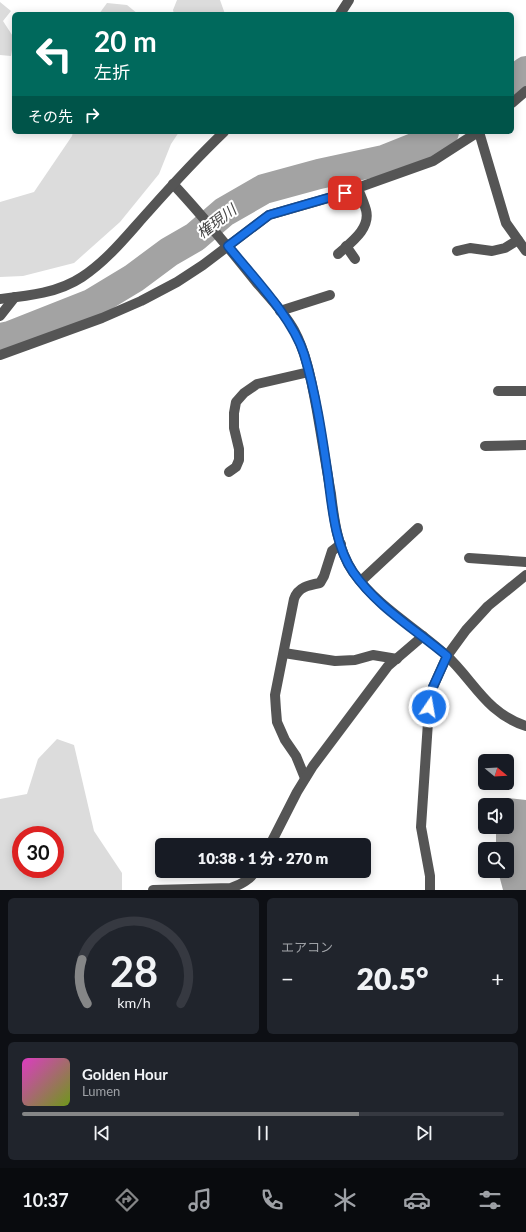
<!DOCTYPE html>
<html lang="ja">
<meta charset="utf-8">
<style>
:root{--surface:#171b24;--page:#20242c;--text:#f1f3f6;--muted:#9ea1a6;--line:#363941;--accent:#858687}
body{margin:0;font-family:Lato,"Noto Sans JP",sans-serif;background:var(--page);color:var(--text);height:100vh;display:flex;flex-direction:column;font-size:15px;white-space:nowrap}
*{box-sizing:border-box;margin:0}
p{font-size:13px;color:var(--muted)}
.icon{flex:none;width:22px;height:22px;fill:none;stroke:currentColor;stroke-width:2;stroke-linecap:round;stroke-linejoin:round}
.map{position:relative;height:890px;overflow:hidden}
.panel{display:flex;flex-direction:column;gap:8px;padding:8px;background:#0d0f14;flex:1}
.panel>*{flex:none}
.banner{position:absolute;left:12px;top:12px;width:502px;height:122px;border-radius:6px;box-shadow:0 2px 10px #0003;background:#00695c;color:#fff;overflow:hidden}
.needle{width:26px;rotate:108deg}
.fabs{position:absolute;left:478px;top:754px;display:grid;gap:8px}
.fabs a{display:grid;place-items:center;width:36px;height:36px;border-radius:6px;background:var(--surface);box-shadow:0 2px 10px #0003;font-size:20px}
.speed{position:absolute;left:12px;top:826px;display:flex;gap:8px;font-size:20px;font-weight:700;text-align:center}
.speed>*{display:grid;place-content:center;width:52px;height:52px;border-radius:50%;background:var(--surface);box-shadow:0 2px 10px #0003;line-height:1}
.speed .limit{border:6px solid #d22;background:#fff;color:#111}
.pin{position:absolute;display:grid;place-items:center;width:34px;height:34px;color:#fff;margin:-17px;border-radius:8px;box-shadow:0 2px 6px #0006}
.me{position:absolute;width:44px;margin:-22px;rotate:12deg;stroke-linejoin:round;filter:drop-shadow(0 0 3px #0008)}
.turn{display:flex;align-items:center;gap:14px;height:84px;padding:0 16px;font-size:18px}
.turn .icon{width:52px;height:52px;stroke-width:2.5}
.turn b{display:block;font-size:28px;line-height:34px}
.then{display:flex;align-items:center;height:38px;padding:0 16px;background:#0003;gap:8px;font-size:15px}
.big{font-size:30px;font-weight:800;line-height:1.1}
.panel .card{flex:1;display:flex;flex-direction:column;justify-content:center;gap:6px;min-width:0;padding:0 14px;border-radius:6px;background:var(--page)}
.panel .dial{align-items:center;gap:0}
.dial svg{height:104px;overflow:visible;fill:none;stroke:var(--line);stroke-width:7;stroke-linecap:round;text-anchor:middle}
.dial text{fill:var(--text);stroke:none}
.song{display:flex;align-items:center;gap:12px}
.cover{width:48px;height:48px;border-radius:6px;background:linear-gradient(135deg,hsl(310 70% 55%),hsl(80 70% 35%))}
.played{height:4px;border-radius:2px;background:linear-gradient(90deg,var(--accent) 70%,var(--line) 70%)}
.keys{display:flex;justify-content:space-around;direction:ltr}
.heat{display:flex;justify-content:space-between;align-items:center;font-size:22px;direction:ltr}
.panel .tiles{flex:1;display:grid;gap:8px;grid-template-columns:1fr 1fr}
.card:last-child{grid-column:span 2}
.trip{position:absolute;left:155px;top:838px;width:216px;height:40px;border-radius:6px;background:var(--surface);box-shadow:0 2px 10px #0003;font-weight:800;line-height:40px;text-align:center}
.dock{display:flex;height:64px;justify-content:space-around;align-items:center;background:#090b0e;color:var(--muted)}
.dock .icon{width:28px;height:28px}
.dock .current{color:var(--accent)}
.dock b{font-size:18px;color:var(--text)}
.map>svg:first-child{display:block}
</style>
<div class="map">
<svg width="526" height="890" viewBox="0 0 526 890">
<rect width="100%" height="100%" fill="#fff"/>
<g fill="#dcdcdc" fill-rule="evenodd">
<polygon points="177,0 220,0 225,14 174,14 173,10"/>
<polygon points="0,2 11,11 3,21 14,38 11,56 0,55"/>
<polygon points="107,3 127,5 138,14 99,14"/>
<polygon points="73,132 179,132 171,144 159,174 120,222 74,263 23,276 0,277 0,202 34,192 72,136"/>
<path d="M 57,739 L 74,745 L 94,831 L 122,873 L 122,890 L 0,890 L 0,799 L 27,794 L 38,759 ZM 21,835 L 55,835 L 55,869 L 21,869 Z"/>
</g>
<polygon fill="#a3a3a3" points="507,798 526,800 526,890 503,890 498,871 507,871 507,849 496,849 496,827 507,827 507,805 495,805 495,800"/>
<g fill="none" stroke-linecap="round" stroke-linejoin="round">
<g stroke="#a3a3a3" stroke-width="30">
<polyline points="512,82 526,71"/>
<polyline points="0,338 10,336 91,304 134,278 169,252 195,237 224,212 264,189 319,174 384,160 424,144 444,132"/>
</g>
<g stroke="#555" stroke-width="10">
<polyline points="340,14 349,0"/>
<polyline points="512,103 526,91"/>
<polyline points="479,132 506,223 526,251"/>
<path d="M 173,184 C 202,215 229,248 256,282 C 269,297 284,312 294,330 C 307,354 312,384 317,411 C 322,439 326,466 331,494 C 334,520 338,550 353,572 C 378,607 415,627 446,655 C 474,681 486,713 526,726"/>
<polyline points="346,246 355,259"/>
<polyline points="457,251 470,248 492,251 505,248 518,240"/>
<path d="M 338,254 C 350,243 371,229 366,210 C 364,203 361,196 358,189"/>
<path d="M 0,299 C 28,296 58,293 82,277 C 108,260 128,234 149,211 C 173,184 198,157 224,132"/>
<polyline points="280,311 330,295"/>
<polyline points="0,316 15,297"/>
<polyline points="0,355 102,318 141,301 177,282 203,265 269,215 332,197 433,161 478,132"/>
<polyline points="498,391 526,391"/>
<polyline points="485,446 526,445"/>
<polyline points="229,472 236,467 239,460 239,449 234,428 234,413 236,402 244,393 257,384 309,372"/>
<polyline points="469,558 526,562"/>
<polyline points="361,581 418,528"/>
<polyline points="284,653 335,661 355,660 373,655 397,659"/>
<path d="M 305,778 L 296,756 L 285,740 L 277,722 L 276,710 L 275,695 L 294,599 C 298,587 309,585 320,583 L 324,576 L 332,551 L 341,544"/>
<polyline points="270,845 297,792 313,766 388,666 423,636"/>
<path d="M 153,890 L 231,888 C 242,884 249,880 256,871"/>
<polyline points="430,890 430,876 421,827 429,707 433,687 447,656 466,630 488,606 526,575"/>
</g>
</g>
<g fill="none" stroke-linecap="round" stroke-linejoin="round">
<defs>
<path id="route" d="M 345,193 L 269,215 L 228,246 C 253,277 292,317 304,354 C 316,394 322,435 328,476 C 332,506 335,546 353,572 C 377,607 415,629 447,656 L 433,687 L 429,707"/>
</defs>
<use href="#route" stroke="#114b97" stroke-width="10"/>
<use href="#route" stroke="#1a73e8" stroke-width="7"/>
</g>
<g text-anchor="middle" dominant-baseline="central" stroke-width="4" stroke-linejoin="round" paint-order="stroke">
<g font-size="15" font-style="italic" fill="#444" stroke="#fff">
<text transform="translate(216 221) rotate(-37)">権現川</text>
</g>
</g>
</svg>
<div class="fabs">
<a><svg class="needle" viewBox="-14 -14 28 28"><path d="M0-13l5 13h-10z" fill="#e53935"/><path d="M0 13l5-13h-10z" fill="#9ea1a6"/></svg></a>
<a><svg class="icon" aria-label="sound" viewBox="0 0 24 24"><path d="M4 9h4l5-4v14l-5-4H4zM17 9q2 3 0 6"/></svg></a>
<a><svg class="icon" aria-label="search" viewBox="0 0 24 24"><circle cx="10" cy="10" r="6"/><path d="M15 15l6 6"/></svg></a>
</div>
<div class="speed"><div class="limit">30</div></div>
<div class="pin" style="left:345px;top:193px;background:#d93025"><svg class="icon" aria-label="arrive" viewBox="0 0 24 24"><path d="M6 21V4h12l-3 4 3 4H6"/></svg></div>
<svg class="me" style="left:429px;top:707px" viewBox="-20 -20 40 40"><circle r="17" fill="#1a73e8" stroke="#fff" stroke-width="3"/><path d="M0-11L8 9 0 5-8 9z" fill="#fff"/></svg>
<div class="trip">10:38 · 1 分 · 270 m</div>
<div class="banner">
<div class="turn"><svg class="icon" aria-label="left" viewBox="0 0 24 24"><path d="M17 20v-9H6M10 6l-5 5 5 5"/></svg><div><b>20 m</b>左折</div></div>
<div class="then">その先<svg class="icon" aria-label="right" viewBox="0 0 24 24"><path d="M7 20v-9h11M14 6l5 5-5 5"/></svg></div>
</div>
</div>
<section class="panel">
<div class="tiles">
<div class="card dial"><svg viewBox="0 0 100 80">
<path d="M14 69A42 42 0 1 1 86 69"/>
<path d="M14 69A42 42 0 0 1 10 35" stroke="#858687"/>
<text x="50" y="56" font-size="32" font-weight="700">28</text>
<text x="50" y="72" font-size="11">km/h</text>
</svg></div>
<div class="card"><p>エアコン</p>
<div class="heat"><a>−</a><b class="big">20.5°</b><a>+</a></div>
</div>
<div class="card">
<div class="song"><i class="cover"></i><div><b>Golden Hour</b><p>Lumen</p></div></div>
<div class="played"></div>
<div class="keys"><svg class="icon" aria-label="previous" viewBox="0 0 24 24"><path d="M18 5L8 12l10 7zM5 5v14"/></svg><svg class="icon" aria-label="pause" viewBox="0 0 24 24"><path d="M8 5v14M16 5v14"/></svg><svg class="icon" aria-label="next" viewBox="0 0 24 24"><path d="M6 5l10 7-10 7zM19 5v14"/></svg></div>
</div>
</div>
</section>
<nav class="dock">
<b>10:37</b>
<svg class="icon current" aria-label="directions" viewBox="0 0 24 24"><path d="M12 3l9 9-9 9-9-9zM9 14v-3h6M13 9l2 2-2 2"/></svg>
<svg class="icon" aria-label="music" viewBox="0 0 24 24"><path d="M9 18V5l10-2v13"/><circle cx="6" cy="18" r="3"/><circle cx="16" cy="16" r="3"/></svg>
<svg class="icon" aria-label="phone" viewBox="0 0 24 24"><path d="M5 4h4l2 5-3 2q2 4 5 5l2-3 5 2v4C11 20 4 13 5 4z"/></svg>
<svg class="icon" aria-label="climate" viewBox="0 0 24 24"><path d="M12 3v18M4 7l16 10M4 17L20 7"/></svg>
<svg class="icon" aria-label="car" viewBox="0 0 24 24"><path d="M5 17H2v-5l4-1 3-4h7l3 4 3 1v5h-3M9 17h6M6 11h13"/><circle cx="7" cy="17" r="2"/><circle cx="17" cy="17" r="2"/></svg>
<svg class="icon" aria-label="filters" viewBox="0 0 24 24"><path d="M4 7h16M4 17h16"/><circle cx="9" cy="7" r="2"/><circle cx="15" cy="17" r="2"/></svg>
</nav>
